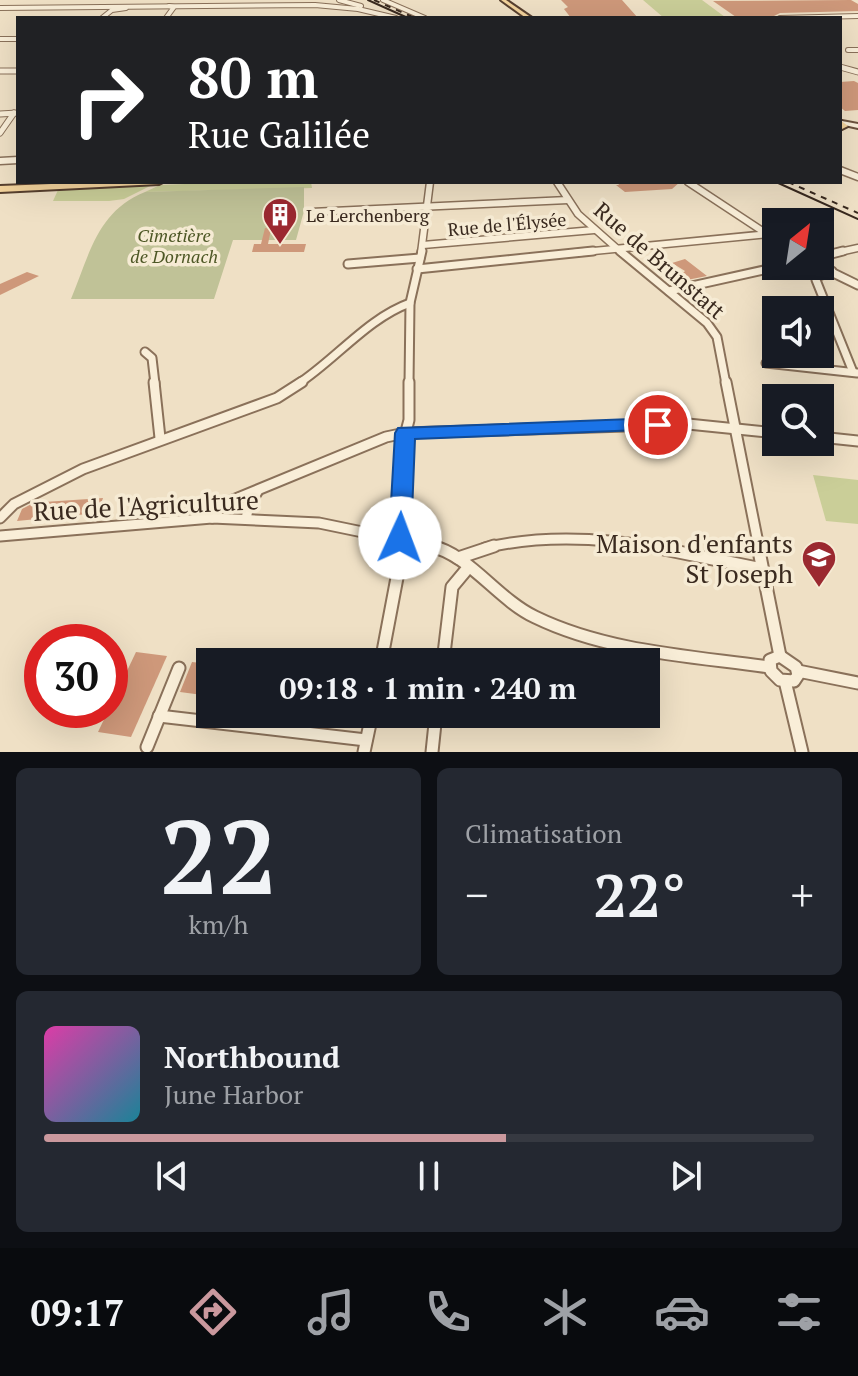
<!DOCTYPE html>
<html lang="fr">
<meta charset="utf-8">
<style>
:root{--surface:#171b24;--page:#242831;--text:#f1f3f6;--muted:#9ea1a6;--line:#363941;--accent:#ca989d}
body{margin:0;font-family:"PT Serif",serif;background:var(--page);color:var(--text);height:100vh;display:flex;flex-direction:column;font-size:30px;white-space:nowrap}
*{box-sizing:border-box;margin:0}
p{font-size:26px;color:var(--muted)}
.icon{flex:none;width:44px;height:44px;fill:none;stroke:currentColor;stroke-width:2;stroke-linecap:round;stroke-linejoin:round}
.map{position:relative;height:752px;overflow:hidden}
.side{display:flex;flex-direction:column;gap:16px;padding:16px;background:#0d0f14;flex:1}
.side>*{flex:none}
.top-card{position:absolute;left:16px;top:16px;width:826px;height:168px;border-radius:0px;box-shadow:0 8px 32px #0002;background:#202124;color:#fff;overflow:hidden}
.needle{width:52px;rotate:30deg}
.buttons{position:absolute;left:762px;top:208px;display:grid;gap:16px}
.buttons a{display:grid;place-items:center;width:72px;height:72px;border-radius:0px;background:var(--surface);box-shadow:0 8px 32px #0002;font-size:40px}
.speed{position:absolute;left:24px;top:624px;display:flex;gap:16px;font-size:40px;font-weight:700;text-align:center}
.speed>*{display:grid;place-content:center;width:104px;height:104px;border-radius:50%;background:var(--surface);box-shadow:0 8px 32px #0002;line-height:1}
.speed .limit{border:12px solid #d22;background:#fff;color:#111}
.pin{position:absolute;display:grid;place-items:center;width:68px;height:68px;color:#fff;margin:-34px;border:4px solid #fff;border-radius:50%;box-shadow:0 2px 8px #0007}
.me{position:absolute;width:88px;margin:-44px;rotate:2deg;stroke-linejoin:round;filter:drop-shadow(0 0 6px #0008)}
.turn{display:flex;align-items:center;gap:28px;height:168px;padding:0 40px;font-size:36px}
.turn .icon{width:104px;height:104px;stroke-width:2.5}
.turn b{display:block;font-size:56px;line-height:68px}
.big{font-size:60px;font-weight:800;line-height:1.1}
.side .card{flex:1;display:flex;flex-direction:column;justify-content:center;gap:12px;min-width:0;padding:0 28px;border-radius:12px;background:var(--page)}
.side .dial{align-items:center;gap:0}
.dial b{font-size:104px;line-height:1}
.song{display:flex;align-items:center;gap:24px}
.cover{width:96px;height:96px;border-radius:12px;background:linear-gradient(135deg,hsl(320 70% 55%),hsl(190 70% 35%))}
.played{height:8px;border-radius:4px;background:linear-gradient(90deg,var(--accent) 60%,var(--line) 60%)}
.keys{display:flex;justify-content:space-around;direction:ltr}
.heat{display:flex;justify-content:space-between;align-items:center;font-size:44px;direction:ltr}
.side .tiles{flex:1;display:grid;gap:16px;grid-template-columns:1fr 1fr}
.card:last-child{grid-column:span 2}
.trip{position:absolute;left:196px;top:648px;width:464px;height:80px;border-radius:0px;background:var(--surface);box-shadow:0 8px 32px #0002;font-weight:800;line-height:80px;text-align:center}
.dock{display:flex;height:128px;justify-content:space-around;align-items:center;background:#090b0e;color:var(--muted)}
.dock .icon{width:56px;height:56px}
.dock .on{color:var(--accent)}
.dock b{font-size:36px;color:var(--text)}
.map>svg:first-child{display:block}
</style>
<div class="map">
<svg width="858" height="752" viewBox="0 0 858 752">
<rect width="100%" height="100%" fill="#efe0c5"/>
<g fill="#cace98">
<polygon points="643,0 702,0 725,17 664,18"/>
<polygon points="234,182 311,182 312,188 145,192 160,185"/>
<polygon points="152,185 124,199 109,201 53,201 58,190"/>
<polygon points="813,475 858,480 858,524 826,521"/>
</g>
<path fill="#c0c297" d="M 304,187 L 304,211 L 296,240 L 233,240 L 214,299 L 71,299 C 89,256 97,211 145,192 Z"/>
<g fill="#ce987a">
<polygon points="561,0 622,0 638,18 571,18 564,9 568,7"/>
<polygon points="851,0 858,4 858,11 780,13 772,17 736,17 713,1"/>
<polygon points="854,81 858,83 858,110 845,111 840,107 840,82"/>
<polygon points="617,182 680,182 672,189 625,192 616,185 619,185"/>
<polygon points="265,228 271,229 268,244 306,244 304,252 252,252 254,244 261,244"/>
<polygon points="685,259 707,276 687,280 681,275 685,271 672,263"/>
<polygon points="27,272 39,276 0,295 0,284"/>
<polygon points="103,498 98,513 17,521 22,509 41,499 44,502"/>
<polygon points="136,652 167,656 131,737 98,732"/>
<polygon points="192,662 210,664 210,696 180,692"/>
</g>
<g fill="none" stroke-linecap="round" stroke-linejoin="round">
<defs>
<g id="minor-far5">
<polyline points="339,0 361,6"/>
<polyline points="383,0 425,18"/>
<polyline points="0,8 315,5 358,9 396,18"/>
<polyline points="102,18 112,10 126,8"/>
<polyline points="166,18 174,7 169,6"/>
<polyline points="780,18 858,16"/>
<polyline points="0,39 18,39"/>
<polyline points="848,50 858,50"/>
</g>
<g id="minor-far4">
<polyline points="840,67 858,72"/>
<polyline points="0,71 18,71"/>
<polyline points="0,114 17,113"/>
<polyline points="0,133 14,113"/>
</g>
<g id="minor-far3">
<polyline points="0,161 18,160"/>
<polyline points="840,170 858,177"/>
<polyline points="557,182 578,214 622,253"/>
<polyline points="688,182 776,240"/>
<polyline points="311,212 568,200"/>
<polyline points="423,245 594,230"/>
<polyline points="421,253 430,182"/>
<polyline points="573,253 768,234"/>
<polyline points="835,253 858,248"/>
</g>
<g id="minor-far2">
<polyline points="620,251 707,323 717,337 726,384"/>
<polyline points="820,257 843,251"/>
<polyline points="348,264 420,258"/>
<polyline points="819,266 858,285"/>
<polyline points="417,269 593,251"/>
<polyline points="832,271 816,277 816,280 853,372"/>
<polyline points="669,291 782,266"/>
<polyline points="145,352 152,358 155,384"/>
<polyline points="766,363 857,373"/>
<path d="M 298,384 C 336,359 368,318 410,303"/>
<polyline points="409,384 410,303 422,251"/>
</g>
<g id="minor-far1">
<polyline points="154,382 160,438"/>
<polyline points="726,382 759,548"/>
<polyline points="820,437 858,441"/>
<polyline points="0,518 14,504 83,469 277,398 302,382"/>
<polyline points="212,518 221,505 386,437 405,433 688,424 776,433"/>
<polyline points="246,519 249,505 257,492"/>
<polyline points="0,536 212,518 319,523 440,548"/>
<polyline points="400,538 403,443 409,420 409,382"/>
<polyline points="402,548 404,539"/>
<path d="M 485,548 C 542,534 605,538 663,548"/>
</g>
<g id="minor">
<path d="M 430,546 C 468,553 497,599 535,617 C 607,652 691,656 769,667"/>
<polyline points="649,546 762,569"/>
<polyline points="758,546 780,656"/>
<polyline points="458,558 494,546"/>
<polygon points="780,656 796,667 798,675 794,681 780,680 771,671 770,660"/>
<polyline points="381,662 403,546"/>
<polyline points="443,662 452,587 467,569"/>
<polyline points="798,671 858,683"/>
<polyline points="785,681 802,752"/>
<polyline points="159,716 366,740"/>
<polyline points="147,747 179,668"/>
<polyline points="364,752 372,714"/>
<polyline points="432,752 436,714"/>
</g>
<polygon id="secondary" points="842,121 858,124 858,128 840,124 840,122"/>
<g id="primary">
<polygon points="501,0 506,0 532,18 526,18"/>
<polygon points="840,120 848,126 840,130"/>
<polygon points="102,182 163,182 159,184 0,192 0,186"/>
</g>
</defs>
<use href="#minor-far5" stroke="#8a715a" stroke-width="6"/>
<use href="#minor-far4" stroke="#8a715a" stroke-width="7"/>
<use href="#minor-far3" stroke="#8a715a" stroke-width="9"/>
<use href="#minor-far2" stroke="#8a715a" stroke-width="11"/>
<use href="#minor-far1" stroke="#8a715a" stroke-width="13"/>
<use href="#minor" stroke="#8a715a" stroke-width="15"/>
<use href="#secondary" stroke="#6c523d" stroke-width="4"/>
<use href="#primary" stroke="#58402f" stroke-width="4"/>
<use href="#minor-far5" stroke="#f9eed8" stroke-width="4"/>
<use href="#minor-far4" stroke="#f9eed8" stroke-width="5"/>
<use href="#minor-far3" stroke="#f9eed8" stroke-width="6"/>
<use href="#minor-far2" stroke="#f9eed8" stroke-width="7"/>
<use href="#minor-far1" stroke="#f9eed8" stroke-width="9"/>
<use href="#minor" stroke="#f9eed8" stroke-width="11"/>
<use href="#secondary" fill="#f9eed8" fill-rule="evenodd"/>
<use href="#primary" fill="#f3d39c" fill-rule="evenodd"/>
<g stroke="#3a2a1f" stroke-width="2">
<polyline points="368,0 408,18"/>
<polyline points="776,182 858,219"/>
</g>
<g stroke="#3a2a1f" stroke-width="2" stroke-dasharray="6 6" stroke-linecap="butt">
<polyline points="374,0 415,18"/>
<polyline points="788,182 858,213"/>
</g>
</g>
<polygon fill="#1a73e8" stroke="#114b97" stroke-width="2" points="658,418 668,425 665,429 415,439 411,538 408,545 400,547 392,545 389,538 395,433 398,428"/>
<defs>
<symbol id="building-pin" viewBox="-11 -11 22 30"><path d="M0 17L-7.5 6A9.5 9.5 0 1 1 7.5 6Z" fill="#9b2930" stroke="#f6ebd4"/><path d="M-4-6H4V6H1V3H-1V6H-4ZM-2.5-4.3h1.7v1.8h-1.7ZM.8-4.3h1.7v1.8H.8ZM-2.5-1h1.7V.8h-1.7ZM.8-1h1.7V.8H.8Z" fill="#fff"/></symbol>
<symbol id="school-pin" viewBox="-11 -11 22 30"><path d="M0 17L-7.5 6A9.5 9.5 0 1 1 7.5 6Z" fill="#9b2930" stroke="#f6ebd4"/><path d="M0-5L7-2L0 1L-7-2ZM-4 1L0 2.5L4 1V4Q0 6-4 4Z" fill="#fff"/></symbol>
</defs>
<g fill-rule="evenodd">
<use href="#building-pin" x="260" y="195" width="40" height="54"/>
<use href="#school-pin" x="799" y="538" width="40" height="54"/>
</g>
<g text-anchor="middle" dominant-baseline="central" stroke-width="7" stroke-linejoin="round" paint-order="stroke">
<g font-size="18" fill="#3a2a1f" stroke="#f6ebd4" text-anchor="start">
<text x="306" y="215">Le Lerchenberg</text>
</g>
<g font-size="18" fill="#3a2a1f" stroke="#f6ebd4">
<text transform="translate(507 224) rotate(-5)">Rue de l'Élysée</text>
</g>
<g font-size="18" font-style="italic" fill="#4d5725" stroke="#f6ebd4">
<text x="174" y="235">Cimetière<tspan x="174" dy="21">de Dornach</tspan></text>
</g>
<g font-size="22" fill="#3a2a1f" stroke="#f6ebd4">
<text transform="translate(660 260) rotate(41)">Rue de Brunstatt</text>
</g>
<g font-size="26" fill="#3a2a1f" stroke="#f6ebd4">
<text transform="translate(146 505) rotate(-3)">Rue de l'Agriculture</text>
</g>
<g font-size="26" fill="#3a2a1f" stroke="#f6ebd4" text-anchor="end">
<text x="793" y="543">Maison d'enfants<tspan x="793" dy="30">St Joseph</tspan></text>
</g>
</g>
</svg>
<div class="buttons">
<a><svg class="needle" viewBox="-14 -14 28 28"><path d="M0-13l5 13h-10z" fill="#e53935"/><path d="M0 13l5-13h-10z" fill="#9ea1a6"/></svg></a>
<a><svg class="icon" aria-label="sound" viewBox="0 0 24 24"><path d="M4 9h4l5-4v14l-5-4H4zM17 9q2 3 0 6"/></svg></a>
<a><svg class="icon" aria-label="search" viewBox="0 0 24 24"><circle cx="10" cy="10" r="6"/><path d="M15 15l6 6"/></svg></a>
</div>
<div class="speed"><div class="limit">30</div></div>
<div class="pin" style="left:658px;top:425px;background:#d93025"><svg class="icon" aria-label="arrive" viewBox="0 0 24 24"><path d="M6 21V4h12l-3 4 3 4H6"/></svg></div>
<svg class="me" style="left:400px;top:538px" viewBox="-20 -20 40 40"><circle r="19" fill="#fff"/><path d="M0-13L10 11 0 6-10 11z" fill="#1a73e8"/></svg>
<div class="trip">09:18 · 1 min · 240 m</div>
<div class="top-card">
<div class="turn"><svg class="icon" aria-label="right" viewBox="0 0 24 24"><path d="M7 20v-9h11M14 6l5 5-5 5"/></svg><div><b>80 m</b>Rue Galilée</div></div>
</div>
</div>
<section class="side">
<div class="tiles">
<div class="card dial"><b>22</b><p>km/h</p></div>
<div class="card"><p>Climatisation</p>
<div class="heat"><a>−</a><b class="big">22°</b><a>+</a></div>
</div>
<div class="card">
<div class="song"><i class="cover"></i><div><b>Northbound</b><p>June Harbor</p></div></div>
<div class="played"></div>
<div class="keys"><svg class="icon" aria-label="previous" viewBox="0 0 24 24"><path d="M18 5L8 12l10 7zM5 5v14"/></svg><svg class="icon" aria-label="pause" viewBox="0 0 24 24"><path d="M8 5v14M16 5v14"/></svg><svg class="icon" aria-label="next" viewBox="0 0 24 24"><path d="M6 5l10 7-10 7zM19 5v14"/></svg></div>
</div>
</div>
</section>
<nav class="dock">
<b>09:17</b>
<svg class="icon on" aria-label="directions" viewBox="0 0 24 24"><path d="M12 3l9 9-9 9-9-9zM9 14v-3h6M13 9l2 2-2 2"/></svg>
<svg class="icon" aria-label="music" viewBox="0 0 24 24"><path d="M9 18V5l10-2v13"/><circle cx="6" cy="18" r="3"/><circle cx="16" cy="16" r="3"/></svg>
<svg class="icon" aria-label="phone" viewBox="0 0 24 24"><path d="M5 4h4l2 5-3 2q2 4 5 5l2-3 5 2v4C11 20 4 13 5 4z"/></svg>
<svg class="icon" aria-label="climate" viewBox="0 0 24 24"><path d="M12 3v18M4 7l16 10M4 17L20 7"/></svg>
<svg class="icon" aria-label="car" viewBox="0 0 24 24"><path d="M5 17H2v-5l4-1 3-4h7l3 4 3 1v5h-3M9 17h6M6 11h13"/><circle cx="7" cy="17" r="2"/><circle cx="17" cy="17" r="2"/></svg>
<svg class="icon" aria-label="filters" viewBox="0 0 24 24"><path d="M4 7h16M4 17h16"/><circle cx="9" cy="7" r="2"/><circle cx="15" cy="17" r="2"/></svg>
</nav>
